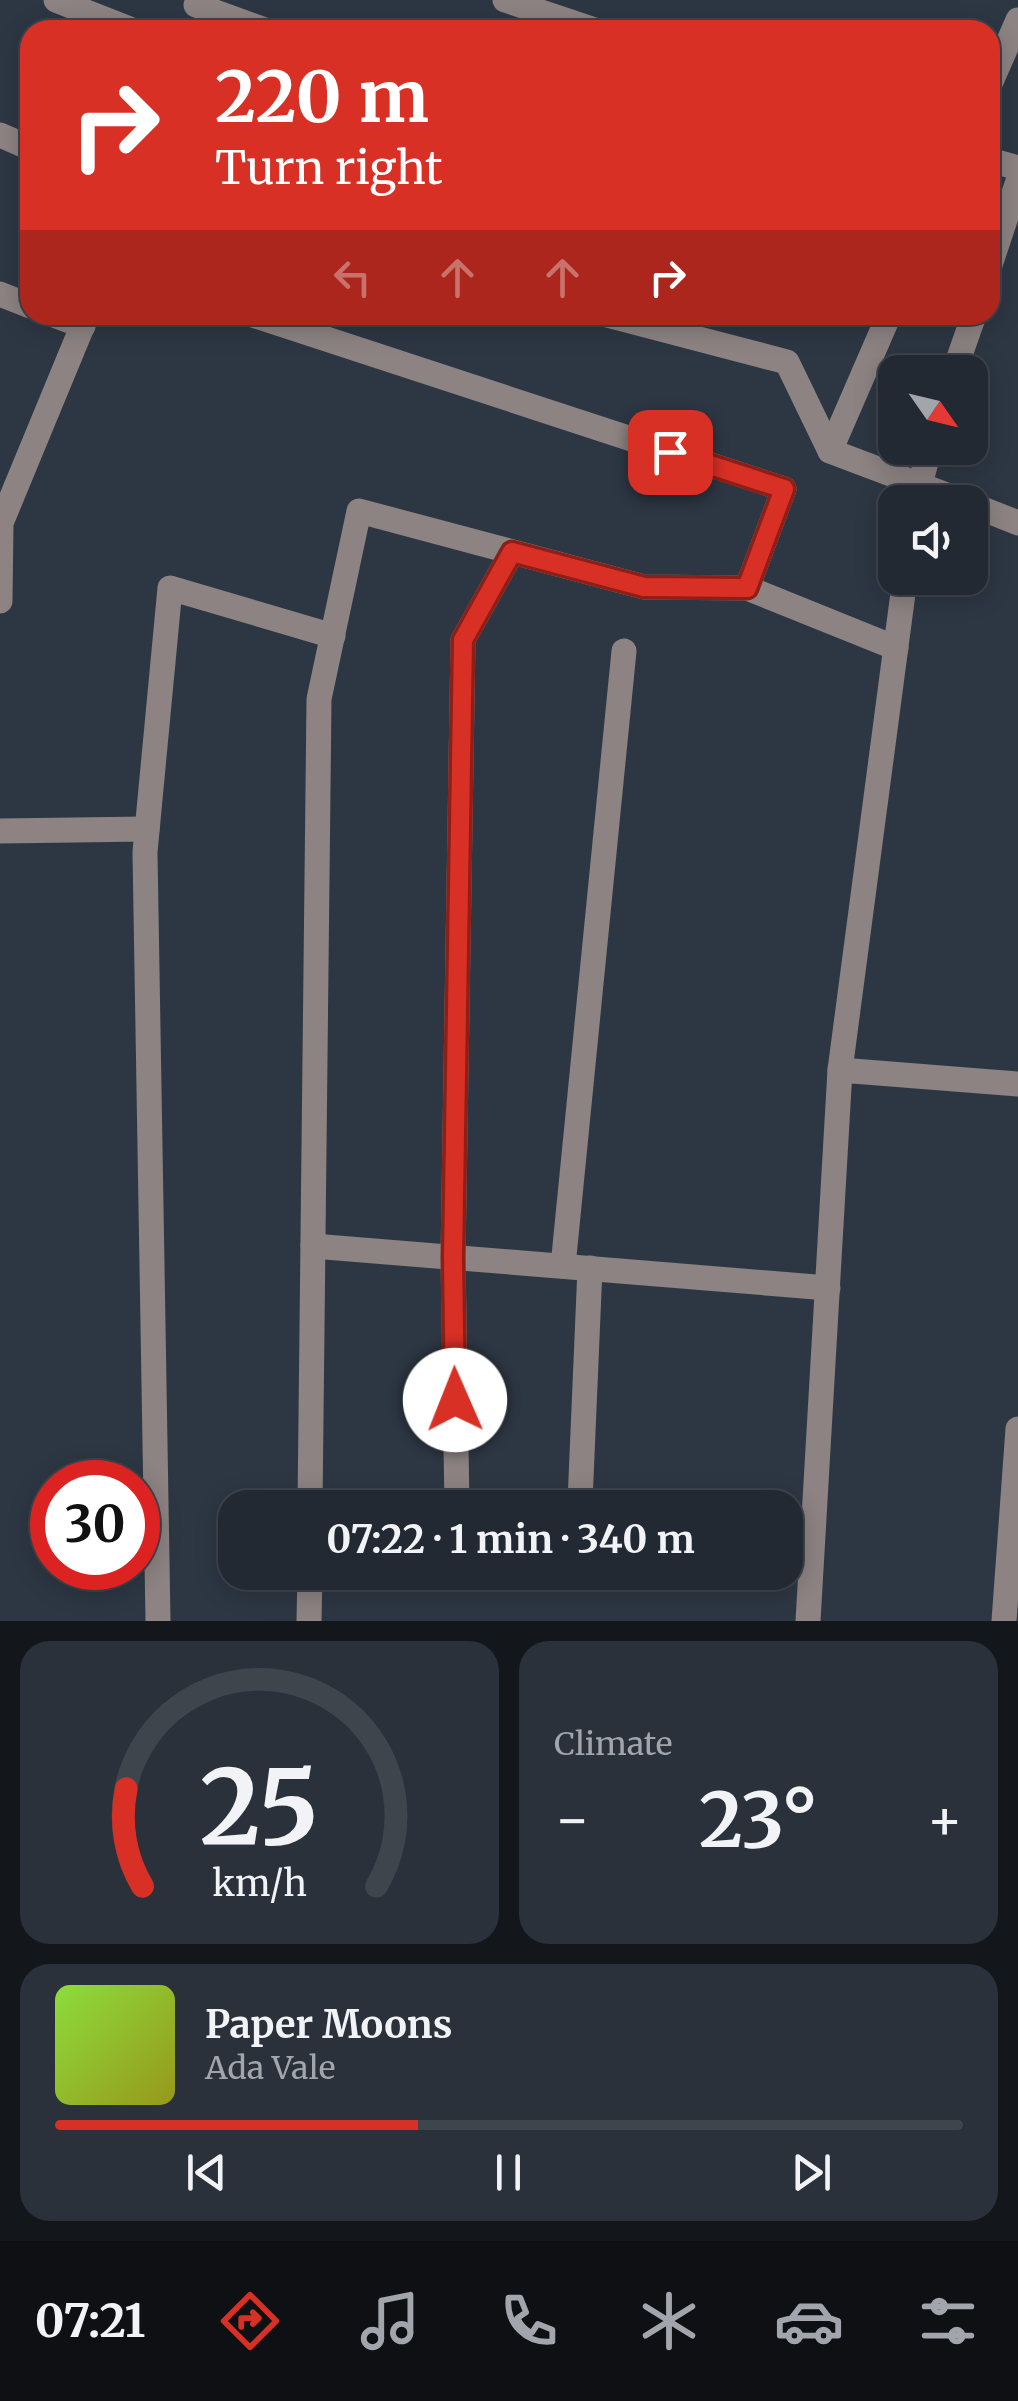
<!DOCTYPE html>
<meta charset="utf-8">
<style>
:root{--surface:#222932;--page:#2a313a;--text:#f1f3f6;--muted:#a2a6ac;--line:#3f454d;--accent:#d93025}
body{margin:0;font-family:Merriweather,serif;background:var(--page);color:var(--text);height:100vh;display:flex;flex-direction:column;font-size:38px;white-space:nowrap}
*{box-sizing:border-box;margin:0}
p{font-size:32px;color:var(--muted)}
.icon{flex:none;width:55px;height:55px;fill:none;stroke:currentColor;stroke-width:2;stroke-linecap:round;stroke-linejoin:round}
.map{position:relative;height:1621px;overflow:hidden}
.details{display:flex;flex-direction:column;gap:20px;padding:20px;background:#13171c;flex:1}
.details>*{flex:none}
.banner{position:absolute;left:20px;top:20px;width:980px;height:305px;border-radius:30px;box-shadow:0 5px 25px #0003,0 0 0 2px var(--line);background:#d93025;color:#fff;overflow:hidden}
.needle{width:65px;rotate:124deg}
.buttons{position:absolute;left:878px;top:355px;display:grid;gap:20px}
.buttons a{display:grid;place-items:center;width:110px;height:110px;border-radius:20px;background:var(--surface);box-shadow:0 5px 25px #0003,0 0 0 2px var(--line);font-size:50px}
.speed{position:absolute;left:30px;top:1460px;display:flex;gap:20px;font-size:50px;font-weight:700;text-align:center}
.speed>*{display:grid;place-content:center;width:130px;height:130px;border-radius:50%;background:var(--surface);box-shadow:0 5px 25px #0003,0 0 0 2px var(--line);line-height:1}
.speed .limit{border:15px solid #d22;background:#fff;color:#111}
.pin{position:absolute;display:grid;place-items:center;width:85px;height:85px;color:#fff;margin:-42px;border-radius:20px;box-shadow:0 5px 15px #0006}
.me{position:absolute;width:110px;margin:-55px;rotate:359deg;stroke-linejoin:round;filter:drop-shadow(0 0 8px #0008)}
.turn{display:flex;align-items:center;gap:35px;height:210px;padding:0 30px;font-size:45px}
.turn .icon{width:130px;height:130px;stroke-width:2.5}
.turn b{display:block;font-size:70px;line-height:85px}
.lanes{display:flex;align-items:center;height:95px;padding:0 30px;background:#0003;justify-content:center;gap:50px;direction:ltr}
.lanes .off{opacity:.35}
.big{font-size:75px;font-weight:700;line-height:1.1}
.details .card{flex:1;display:flex;flex-direction:column;justify-content:center;gap:15px;min-width:0;padding:0 35px;border-radius:30px;background:var(--page)}
.details .dial{align-items:center;gap:0}
.dial svg{height:260px;overflow:visible;fill:none;stroke:var(--line);stroke-width:7;stroke-linecap:round;text-anchor:middle}
.dial text{fill:var(--text);stroke:none}
.song{display:flex;align-items:center;gap:30px}
.cover{width:120px;height:120px;border-radius:15px;background:linear-gradient(135deg,hsl(90 70% 55%),hsl(60 70% 35%))}
.played{height:10px;border-radius:5px;background:linear-gradient(90deg,var(--accent) 40%,var(--line) 40%)}
.keys{display:flex;justify-content:space-around;direction:ltr}
.heat{display:flex;justify-content:space-between;align-items:center;font-size:55px;direction:ltr}
.details .tiles{flex:1;display:grid;gap:20px;grid-template-columns:1fr 1fr}
.card:last-child{grid-column:span 2}
.trip{position:absolute;left:218px;top:1490px;width:585px;height:100px;border-radius:30px;background:var(--surface);box-shadow:0 5px 25px #0003,0 0 0 2px var(--line);font-weight:700;line-height:100px;text-align:center}
.tabs{display:flex;height:160px;justify-content:space-around;align-items:center;background:#0e1014;color:var(--muted)}
.tabs .icon{width:70px;height:70px}
.tabs .on{color:var(--accent)}
.tabs b{font-size:45px;color:var(--text)}
.map>svg:first-child{display:block}
</style>
<div class="map">
<svg width="1018" height="1621" viewBox="0 0 1018 1621">
<rect width="100%" height="100%" fill="#2d3743"/>
<g fill="none" stroke-linecap="round" stroke-linejoin="round">
<g stroke="#8c8382" stroke-width="25">
<polyline points="56,0 132,30"/>
<polyline points="505,0 595,30"/>
<polyline points="196,5 265,30"/>
<polyline points="990,84 1018,20"/>
<polyline points="0,135 30,148"/>
<polyline points="990,160 1018,168"/>
<polyline points="990,265 1018,181"/>
<polyline points="0,294 30,306"/>
<polyline points="54,315 83,326"/>
<polyline points="253,315 784,489 747,588"/>
<polyline points="607,315 787,362 830,451"/>
<polyline points="889,315 830,451 965,502"/>
<polyline points="954,372 974,315"/>
<polyline points="915,502 930,448"/>
<polyline points="970,504 1018,523"/>
<polyline points="0,601 1,523 87,315"/>
<polyline points="0,831 147,829"/>
<polyline points="840,1070 905,578"/>
<polyline points="313,1246 828,1288"/>
<polyline points="563,1266 624,651"/>
<polyline points="310,1508 319,699 359,511 644,587 747,588 896,648"/>
<polyline points="457,1508 453,1257 463,640 512,552"/>
<polyline points="516,1508 580,1502 590,1268"/>
<polyline points="158,1621 145,852 170,588 333,636"/>
<polyline points="309,1621 310,1572"/>
<polyline points="808,1621 840,1070 1018,1084"/>
<polyline points="1004,1621 1018,1429"/>
</g>
</g>
<g fill="none" stroke-linecap="round" stroke-linejoin="round">
<defs>
<polyline id="route" points="455,1400 453,1258 463,640 512,552 644,587 747,588 784,489 670,452"/>
</defs>
<use href="#route" stroke="#8d1f18" stroke-width="25"/>
<use href="#route" stroke="#d93025" stroke-width="18"/>
</g>
</svg>
<div class="buttons">
<a><svg class="needle" viewBox="-14 -14 28 28"><path d="M0-13l5 13h-10z" fill="#e53935"/><path d="M0 13l5-13h-10z" fill="#a2a6ac"/></svg></a>
<a><svg class="icon" aria-label="sound" viewBox="0 0 24 24"><path d="M4 9h4l5-4v14l-5-4H4zM17 9q2 3 0 6"/></svg></a>
</div>
<div class="speed"><div class="limit">30</div></div>
<div class="pin" style="left:670px;top:452px;background:#d93025"><svg class="icon" aria-label="arrive" viewBox="0 0 24 24"><path d="M6 21V4h12l-3 4 3 4H6"/></svg></div>
<svg class="me" style="left:455px;top:1400px" viewBox="-20 -20 40 40"><circle r="19" fill="#fff"/><path d="M0-13L10 11 0 6-10 11z" fill="#d93025"/></svg>
<div class="trip">07:22 · 1 min · 340 m</div>
<div class="banner">
<div class="turn"><svg class="icon" aria-label="right" viewBox="0 0 24 24"><path d="M7 20v-9h11M14 6l5 5-5 5"/></svg><div><b>220 m</b>Turn right</div></div>
<div class="lanes"><svg class="icon off" aria-label="left" viewBox="0 0 24 24"><path d="M17 20v-9H6M10 6l-5 5 5 5"/></svg><svg class="icon off" aria-label="ahead" viewBox="0 0 24 24"><path d="M12 20V5M6 11l6-6 6 6"/></svg><svg class="icon off" aria-label="ahead" viewBox="0 0 24 24"><path d="M12 20V5M6 11l6-6 6 6"/></svg><svg class="icon" aria-label="right" viewBox="0 0 24 24"><path d="M7 20v-9h11M14 6l5 5-5 5"/></svg></div>
</div>
</div>
<section class="details">
<div class="tiles">
<div class="card dial"><svg viewBox="0 0 100 80">
<path d="M14 69A42 42 0 1 1 86 69"/>
<path d="M14 69A42 42 0 0 1 9 39" stroke="#d93025"/>
<text x="50" y="56" font-size="32" font-weight="700">25</text>
<text x="50" y="72" font-size="11">km/h</text>
</svg></div>
<div class="card"><p>Climate</p>
<div class="heat"><a>−</a><b class="big">23°</b><a>+</a></div>
</div>
<div class="card">
<div class="song"><i class="cover"></i><div><b>Paper Moons</b><p>Ada Vale</p></div></div>
<div class="played"></div>
<div class="keys"><svg class="icon" aria-label="previous" viewBox="0 0 24 24"><path d="M18 5L8 12l10 7zM5 5v14"/></svg><svg class="icon" aria-label="pause" viewBox="0 0 24 24"><path d="M8 5v14M16 5v14"/></svg><svg class="icon" aria-label="next" viewBox="0 0 24 24"><path d="M6 5l10 7-10 7zM19 5v14"/></svg></div>
</div>
</div>
</section>
<nav class="tabs">
<b>07:21</b>
<svg class="icon on" aria-label="directions" viewBox="0 0 24 24"><path d="M12 3l9 9-9 9-9-9zM9 14v-3h6M13 9l2 2-2 2"/></svg>
<svg class="icon" aria-label="music" viewBox="0 0 24 24"><path d="M9 18V5l10-2v13"/><circle cx="6" cy="18" r="3"/><circle cx="16" cy="16" r="3"/></svg>
<svg class="icon" aria-label="phone" viewBox="0 0 24 24"><path d="M5 4h4l2 5-3 2q2 4 5 5l2-3 5 2v4C11 20 4 13 5 4z"/></svg>
<svg class="icon" aria-label="climate" viewBox="0 0 24 24"><path d="M12 3v18M4 7l16 10M4 17L20 7"/></svg>
<svg class="icon" aria-label="car" viewBox="0 0 24 24"><path d="M5 17H2v-5l4-1 3-4h7l3 4 3 1v5h-3M9 17h6M6 11h13"/><circle cx="7" cy="17" r="2"/><circle cx="17" cy="17" r="2"/></svg>
<svg class="icon" aria-label="filters" viewBox="0 0 24 24"><path d="M4 7h16M4 17h16"/><circle cx="9" cy="7" r="2"/><circle cx="15" cy="17" r="2"/></svg>
</nav>
